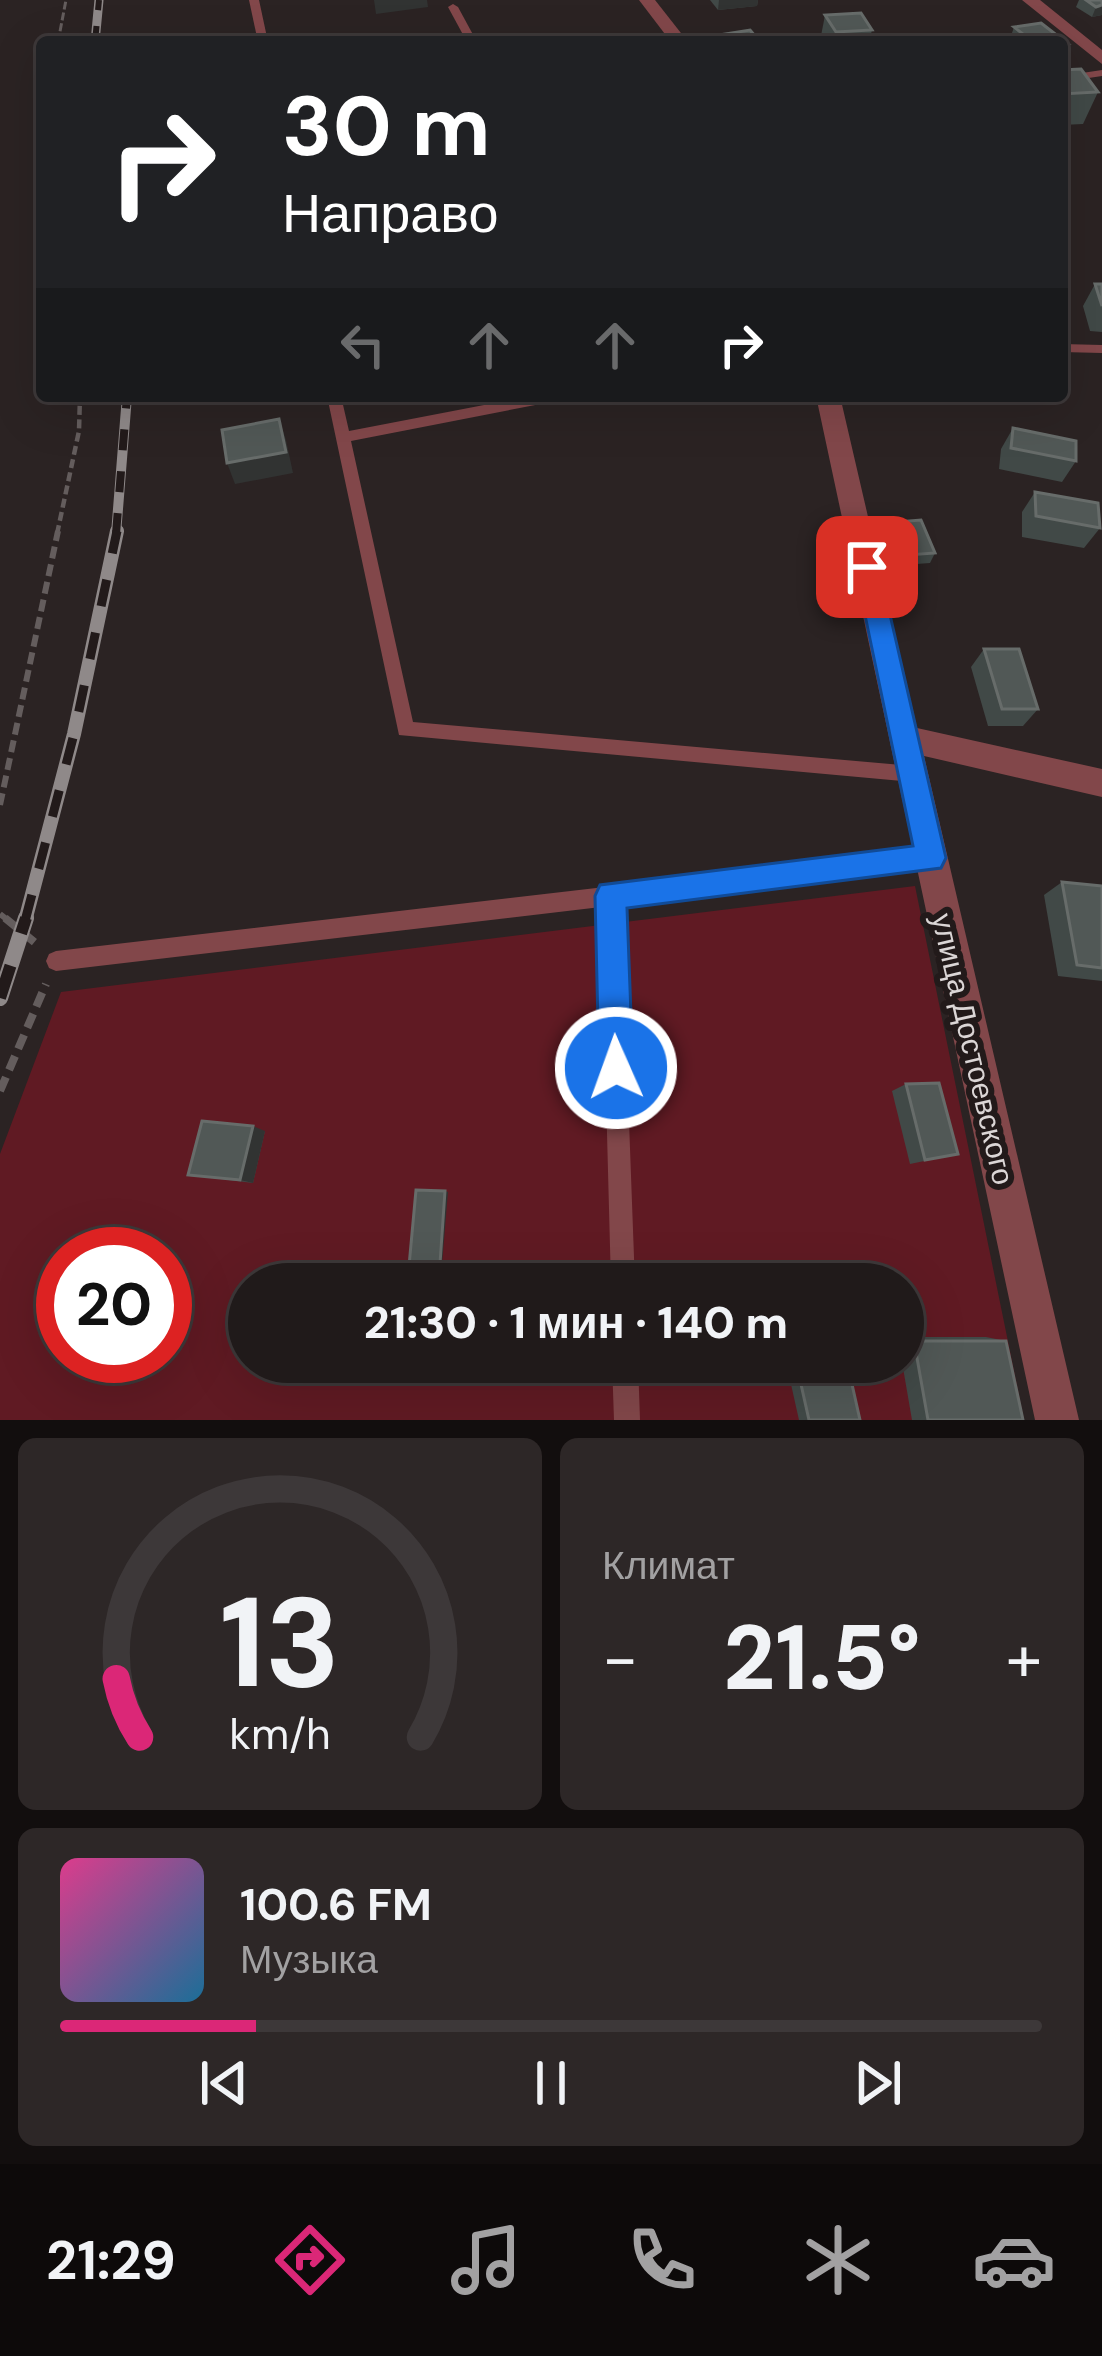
<!DOCTYPE html>
<html lang="ru">
<meta charset="utf-8">
<style>
:root{--surface:#201a1a;--page:#2d2727;--text:#f1f3f6;--muted:#a2a1a2;--line:#3d3839;--accent:#db2777}
body{margin:0;font-family:"DM Sans",sans-serif;background:var(--page);color:var(--text);height:100vh;display:flex;flex-direction:column;font-size:45px;white-space:nowrap}
*{box-sizing:border-box;margin:0}
p{font-size:39px;color:var(--muted)}
.icon{flex:none;width:66px;height:66px;fill:none;stroke:currentColor;stroke-width:2;stroke-linecap:round;stroke-linejoin:round}
.map{position:relative;height:1420px;overflow:hidden}
.side{display:flex;flex-direction:column;gap:18px;padding:18px;background:#120e0e;flex:1}
.side>*{flex:none}
.top-card{position:absolute;left:36px;top:36px;width:1032px;height:366px;border-radius:12px;box-shadow:0 12px 48px #0002,0 0 0 3px var(--line);background:#202124;color:#fff;overflow:hidden}
.speed{position:absolute;left:36px;top:1227px;display:flex;gap:24px;font-size:60px;font-weight:700;text-align:center}
.speed>*{display:grid;place-content:center;width:156px;height:156px;border-radius:50%;background:var(--surface);box-shadow:0 12px 48px #0002,0 0 0 3px var(--line);line-height:1}
.speed .limit{border:18px solid #d22;background:#fff;color:#111}
.pin{position:absolute;display:grid;place-items:center;width:102px;height:102px;color:#fff;margin:-51px;border-radius:24px;box-shadow:0 6px 18px #0006}
.me{position:absolute;width:132px;margin:-66px;rotate:358deg;stroke-linejoin:round;filter:drop-shadow(0 0 9px #0008)}
.turn{display:flex;align-items:center;gap:42px;height:252px;padding:0 48px;font-size:54px}
.turn .icon{width:156px;height:156px;stroke-width:2.5}
.turn b{display:block;font-size:84px;line-height:102px}
.lanes{display:flex;align-items:center;height:114px;padding:0 48px;background:#0003;justify-content:center;gap:60px;direction:ltr}
.lanes .off{opacity:.35}
.big{font-size:90px;font-weight:800;line-height:1.1}
.side .widget{flex:1;display:flex;flex-direction:column;justify-content:center;gap:18px;min-width:0;padding:0 42px;border-radius:18px;background:var(--page)}
.side .dial{align-items:center;gap:0}
.dial svg{height:312px;overflow:visible;fill:none;stroke:var(--line);stroke-width:7;stroke-linecap:round;text-anchor:middle}
.dial text{fill:var(--text);stroke:none}
.song{display:flex;align-items:center;gap:36px}
.cover{width:144px;height:144px;border-radius:18px;background:linear-gradient(135deg,hsl(330 70% 55%),hsl(200 70% 35%))}
.played{height:12px;border-radius:6px;background:linear-gradient(90deg,var(--accent) 20%,var(--line) 20%)}
.keys{display:flex;justify-content:space-around;direction:ltr}
.heat{display:flex;justify-content:space-between;align-items:center;font-size:66px;direction:ltr}
.side .tiles{flex:1;display:grid;gap:18px;grid-template-columns:1fr 1fr}
.widget:last-child{grid-column:span 2}
.trip{position:absolute;left:228px;top:1263px;width:696px;height:120px;border-radius:60px;background:var(--surface);box-shadow:0 12px 48px #0002,0 0 0 3px var(--line);font-weight:800;line-height:120px;text-align:center}
.dock{display:flex;height:192px;justify-content:space-around;align-items:center;background:#0d0a0a;color:var(--muted)}
.dock .icon{width:84px;height:84px}
.dock .on{color:var(--accent)}
.dock b{font-size:54px;color:var(--text)}
.map>svg:first-child{display:block}
</style>
<div class="map">
<svg width="1102" height="1420" viewBox="0 0 1102 1420">
<rect width="100%" height="100%" fill="#2b2323"/>
<path fill="#601a23" fill-rule="evenodd" d="M 915,886 L 1024,1420 L 0,1420 L 0,1154 L 61,992 ZM 63,1254 L 165,1254 L 165,1356 L 63,1356 ZM 249,1284 L 903,1284 L 903,1362 L 249,1362 Z"/>
<g fill="none" stroke-linecap="round" stroke-linejoin="round">
<polyline stroke="#645d5d" stroke-width="3" stroke-dasharray="8 3" stroke-linecap="butt" points="58,42 66,0"/>
<polyline stroke="#645d5d" stroke-width="4.5" stroke-dasharray="9 4.5" stroke-linecap="butt" points="57,534 79,431 80,396"/>
<g stroke="#645d5d" stroke-width="6" stroke-dasharray="12 6" stroke-linecap="butt">
<polyline points="0,805 58,531"/>
<polyline points="0,914 9,921"/>
</g>
<g stroke="#645d5d" stroke-width="8" stroke-dasharray="15 8" stroke-linecap="butt">
<polyline points="5,918 38,945"/>
<polyline points="0,1091 46,984"/>
</g>
<g fill="#82474a" fill-rule="evenodd">
<polygon points="249,0 259,0 268,42 258,42"/>
<polygon points="453,4 458,7 477,42 467,42 448,7"/>
<polygon points="1102,70 1102,76 1062,82 1062,76"/>
<polygon points="1062,344 1102,345 1102,353 1062,352"/>
<polygon points="327,396 341,396 349,431 531,396 563,396 556,401 351,441 413,722 913,766 920,768 922,774 920,780 913,782 399,735"/>
<polygon points="931,849 938,851 941,858 938,865 931,867 621,904 635,1284 611,1284 601,907 56,971 49,968 46,961 49,954 56,951"/>
<polygon points="612,1362 638,1362 640,1420 614,1420"/>
</g>
<g fill="#82474a" fill-rule="evenodd">
<polygon points="639,0 655,0 688,42 671,42"/>
<polygon points="1022,0 1040,0 1102,50 1102,64"/>
<polygon points="816,396 840,396 917,728 1102,769 1102,797 924,756 1079,1420 1035,1420"/>
</g>
<defs>
<polyline id="rail-far3" points="95,42 99,0"/>
<polyline id="rail-far2" points="116,534 127,396"/>
<polyline id="rail-far1" points="25,921 74,734 117,531"/>
<polyline id="rail" points="0,998 26,918"/>
</defs>
<use href="#rail-far3" stroke="#8f8989" stroke-width="9"/>
<use href="#rail-far2" stroke="#8f8989" stroke-width="10"/>
<use href="#rail-far1" stroke="#8f8989" stroke-width="14"/>
<use href="#rail" stroke="#8f8989" stroke-width="16"/>
<use href="#rail-far3" stroke="#221a1a" stroke-width="6" stroke-dasharray="16" stroke-linecap="butt"/>
<use href="#rail-far2" stroke="#221a1a" stroke-width="8" stroke-dasharray="21" stroke-linecap="butt"/>
<use href="#rail-far1" stroke="#221a1a" stroke-width="9" stroke-dasharray="27" stroke-linecap="butt"/>
<use href="#rail" stroke="#221a1a" stroke-width="12" stroke-dasharray="34" stroke-linecap="butt"/>
</g>
<g fill="#414947">
<polygon points="710,0 758,0 757,6 718,10"/>
<polygon points="1079,0 1102,0 1102,15 1092,17 1076,7"/>
<polygon points="825,15 872,30 869,42 824,42 821,36"/>
<polygon points="1014,27 1067,43 1062,56 1062,42 1009,42"/>
<polygon points="1062,70 1098,92 1083,124 1062,125"/>
<polygon points="1095,284 1102,284 1102,332 1090,331 1083,306"/>
<polygon points="1013,428 1076,461 1062,482 999,469 1001,449"/>
<polygon points="1035,492 1100,528 1084,548 1022,537 1022,512"/>
<polygon points="895,522 935,553 930,563 903,565 890,532"/>
<polygon points="984,649 1038,709 1023,726 988,726 971,667"/>
<polygon points="1062,882 1102,886 1102,981 1058,976 1044,895"/>
<polygon points="906,1084 958,1154 910,1164 892,1091"/>
<polygon points="265,1131 253,1183 188,1175"/>
<polygon points="903,1337 986,1337 1006,1341 1023,1420 912,1420 902,1362"/>
<polygon points="786,1362 847,1362 860,1420 799,1420"/>
</g>
<g fill="#313332">
<polygon points="374,0 427,0 428,7 376,14"/>
<polygon points="719,0 758,0 757,6 718,10"/>
<polygon points="1102,5 1102,15 1092,17 1096,7"/>
<polygon points="279,419 286,440 293,473 235,484 227,463"/>
<polygon points="253,1126 265,1131 253,1183 240,1180"/>
<polygon points="445,1191 448,1192 441,1277 439,1278"/>
</g>
<g fill="#515856" stroke="#676c6a" stroke-width="3">
<polygon points="1086,0 1102,0 1102,5 1096,7"/>
<polygon points="861,13 872,30 836,32 825,15"/>
<polygon points="1041,23 1067,43 1033,42 1014,27"/>
<polygon points="750,30 760,42 732,42 725,34"/>
<polygon points="1081,69 1098,92 1062,94 1062,70"/>
<polygon points="1095,284 1102,284 1102,306"/>
<polygon points="279,419 286,452 227,463 222,430"/>
<polygon points="1013,428 1076,441 1076,461 1011,448"/>
<polygon points="1035,492 1098,503 1100,528 1036,516"/>
<polygon points="921,520 935,553 908,555 895,522"/>
<polygon points="984,649 1019,649 1038,709 1002,709"/>
<polygon points="1062,882 1102,886 1102,968 1077,965"/>
<polygon points="939,1083 958,1154 925,1160 906,1084"/>
<polygon points="202,1121 253,1126 240,1180 188,1175"/>
<polygon points="416,1190 445,1191 439,1278 408,1277"/>
<polygon points="914,1341 1006,1341 1023,1420 928,1420"/>
<polygon points="796,1362 847,1362 860,1420 809,1420"/>
</g>
<polygon fill="#1a73e8" stroke="#114b97" stroke-width="3" points="867,558 879,567 946,858 941,868 627,908 633,1068 628,1080 616,1085 604,1080 599,1068 595,896 600,885 913,846 855,567"/>
<g text-anchor="middle" dominant-baseline="central" stroke-width="12" stroke-linejoin="round" paint-order="stroke">
<g font-size="30" fill="#dbd6d6" stroke="#221a1a">
<text transform="translate(973 1049) rotate(77)">улица Достоевского</text>
</g>
</g>
</svg>
<div class="speed"><div class="limit">20</div></div>
<div class="pin" style="left:867px;top:567px;background:#d93025"><svg class="icon" aria-label="arrive" viewBox="0 0 24 24"><path d="M6 21V4h12l-3 4 3 4H6"/></svg></div>
<svg class="me" style="left:616px;top:1068px" viewBox="-20 -20 40 40"><circle r="17" fill="#1a73e8" stroke="#fff" stroke-width="3"/><path d="M0-11L8 9 0 5-8 9z" fill="#fff"/></svg>
<div class="trip">21:30 · 1 мин · 140 m</div>
<div class="top-card">
<div class="turn"><svg class="icon" aria-label="right" viewBox="0 0 24 24"><path d="M7 20v-9h11M14 6l5 5-5 5"/></svg><div><b>30 m</b>Направо</div></div>
<div class="lanes"><svg class="icon off" aria-label="left" viewBox="0 0 24 24"><path d="M17 20v-9H6M10 6l-5 5 5 5"/></svg><svg class="icon off" aria-label="ahead" viewBox="0 0 24 24"><path d="M12 20V5M6 11l6-6 6 6"/></svg><svg class="icon off" aria-label="ahead" viewBox="0 0 24 24"><path d="M12 20V5M6 11l6-6 6 6"/></svg><svg class="icon" aria-label="right" viewBox="0 0 24 24"><path d="M7 20v-9h11M14 6l5 5-5 5"/></svg></div>
</div>
</div>
<section class="side">
<div class="tiles">
<div class="widget dial"><svg viewBox="0 0 100 80">
<path d="M14 69A42 42 0 1 1 86 69"/>
<path d="M14 69A42 42 0 0 1 8 54" stroke="#db2777"/>
<text x="50" y="56" font-size="32" font-weight="700">13</text>
<text x="50" y="72" font-size="11">km/h</text>
</svg></div>
<div class="widget"><p>Климат</p>
<div class="heat"><a>−</a><b class="big">21.5°</b><a>+</a></div>
</div>
<div class="widget">
<div class="song"><i class="cover"></i><div><b>100.6 FM</b><p>Музыка</p></div></div>
<div class="played"></div>
<div class="keys"><svg class="icon" aria-label="previous" viewBox="0 0 24 24"><path d="M18 5L8 12l10 7zM5 5v14"/></svg><svg class="icon" aria-label="pause" viewBox="0 0 24 24"><path d="M8 5v14M16 5v14"/></svg><svg class="icon" aria-label="next" viewBox="0 0 24 24"><path d="M6 5l10 7-10 7zM19 5v14"/></svg></div>
</div>
</div>
</section>
<nav class="dock">
<b>21:29</b>
<svg class="icon on" aria-label="directions" viewBox="0 0 24 24"><path d="M12 3l9 9-9 9-9-9zM9 14v-3h6M13 9l2 2-2 2"/></svg>
<svg class="icon" aria-label="music" viewBox="0 0 24 24"><path d="M9 18V5l10-2v13"/><circle cx="6" cy="18" r="3"/><circle cx="16" cy="16" r="3"/></svg>
<svg class="icon" aria-label="phone" viewBox="0 0 24 24"><path d="M5 4h4l2 5-3 2q2 4 5 5l2-3 5 2v4C11 20 4 13 5 4z"/></svg>
<svg class="icon" aria-label="climate" viewBox="0 0 24 24"><path d="M12 3v18M4 7l16 10M4 17L20 7"/></svg>
<svg class="icon" aria-label="car" viewBox="0 0 24 24"><path d="M5 17H2v-5l4-1 3-4h7l3 4 3 1v5h-3M9 17h6M6 11h13"/><circle cx="7" cy="17" r="2"/><circle cx="17" cy="17" r="2"/></svg>
</nav>
